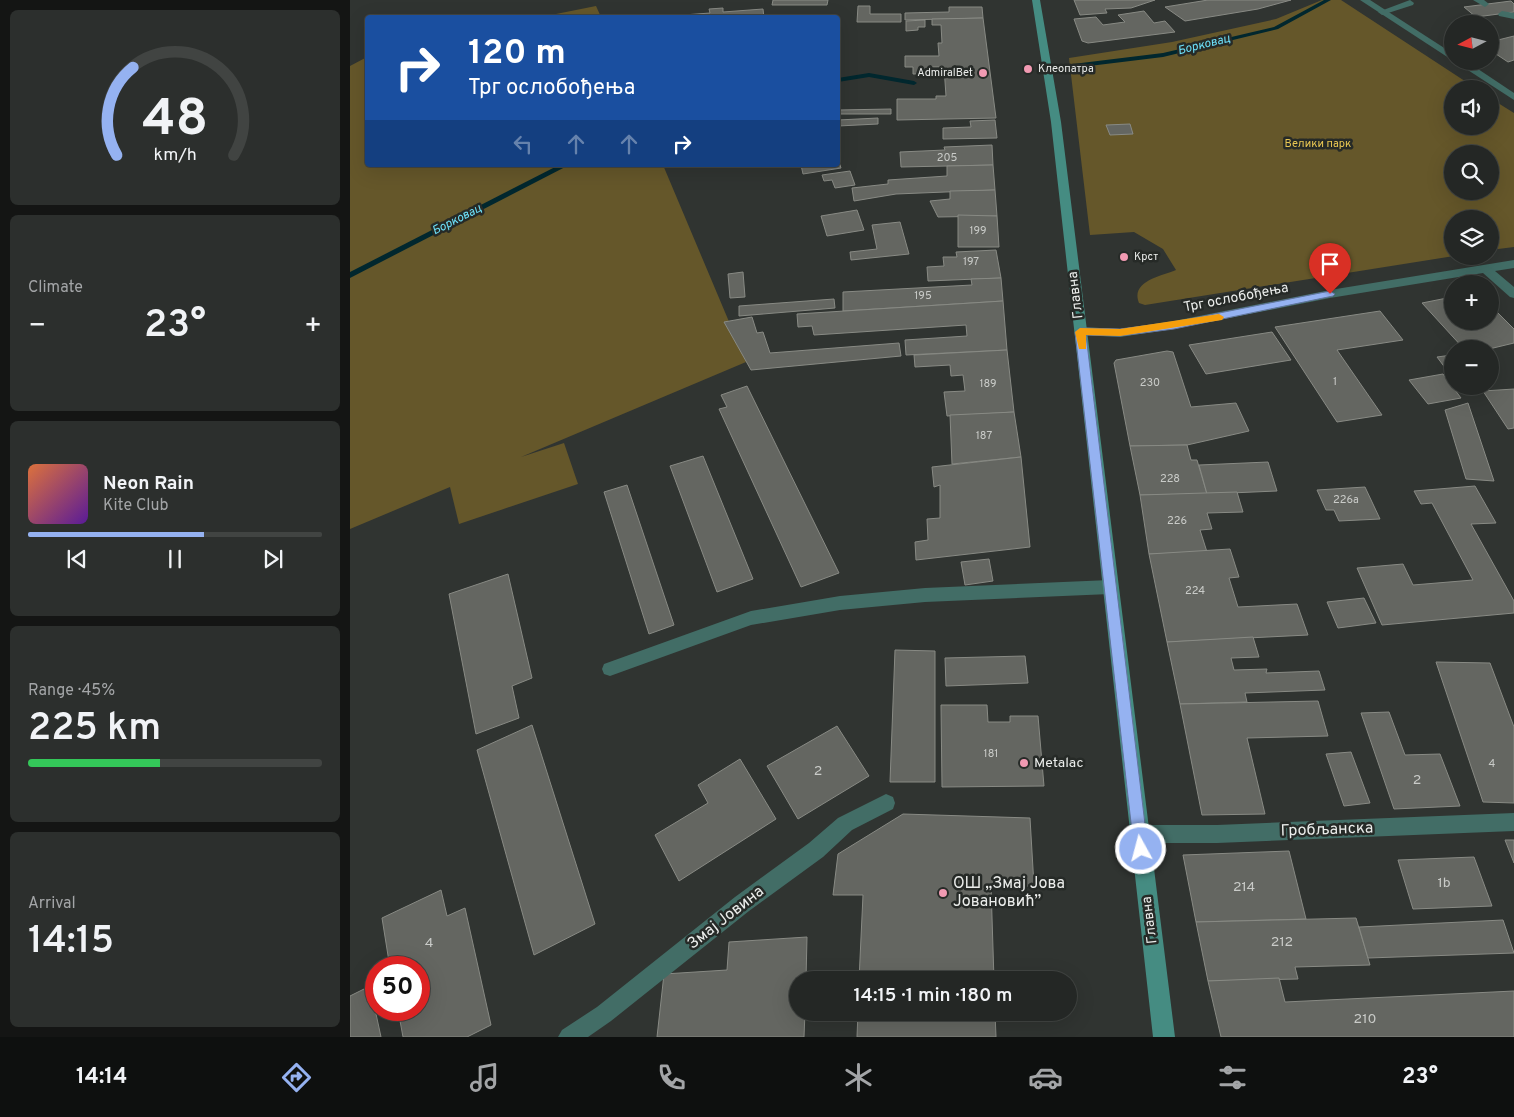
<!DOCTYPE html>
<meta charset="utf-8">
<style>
:root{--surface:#242725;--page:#2c2f2d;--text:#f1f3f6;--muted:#a3a5a7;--line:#414442;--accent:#95b2f1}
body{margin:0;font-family:Overpass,sans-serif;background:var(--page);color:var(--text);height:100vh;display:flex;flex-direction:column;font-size:19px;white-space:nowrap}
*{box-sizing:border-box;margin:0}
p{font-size:16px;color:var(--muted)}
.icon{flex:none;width:28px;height:28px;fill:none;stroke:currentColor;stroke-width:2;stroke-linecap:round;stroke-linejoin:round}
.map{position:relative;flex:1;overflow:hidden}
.sheet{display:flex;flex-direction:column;gap:10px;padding:10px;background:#141514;width:350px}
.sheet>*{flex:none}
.top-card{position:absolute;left:15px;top:15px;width:475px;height:152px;border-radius:5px;box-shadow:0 5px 20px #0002,0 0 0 1px var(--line);background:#1a4fa0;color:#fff;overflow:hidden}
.needle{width:32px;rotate:263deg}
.controls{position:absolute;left:1094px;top:15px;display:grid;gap:10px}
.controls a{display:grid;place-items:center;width:55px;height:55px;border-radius:50%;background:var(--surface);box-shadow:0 5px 20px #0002,0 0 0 1px var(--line);font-size:25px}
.speed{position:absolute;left:15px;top:956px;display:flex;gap:10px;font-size:25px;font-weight:700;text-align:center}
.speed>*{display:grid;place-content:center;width:65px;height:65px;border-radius:50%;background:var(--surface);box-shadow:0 5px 20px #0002,0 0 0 1px var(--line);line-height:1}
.speed .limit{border:8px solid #d22;background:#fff;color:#111}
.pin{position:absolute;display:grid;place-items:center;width:42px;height:42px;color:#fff;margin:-51px -21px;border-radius:50% 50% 50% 0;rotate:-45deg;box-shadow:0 0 5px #0007}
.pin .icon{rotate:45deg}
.me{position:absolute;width:55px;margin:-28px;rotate:353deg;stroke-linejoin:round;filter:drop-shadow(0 0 4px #0008)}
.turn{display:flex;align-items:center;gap:18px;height:105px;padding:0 20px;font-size:22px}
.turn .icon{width:65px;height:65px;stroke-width:2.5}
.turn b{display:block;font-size:35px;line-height:42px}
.lanes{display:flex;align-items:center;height:48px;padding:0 20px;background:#0003;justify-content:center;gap:25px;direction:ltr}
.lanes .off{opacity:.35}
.big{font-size:38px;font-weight:600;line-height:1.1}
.sheet .card{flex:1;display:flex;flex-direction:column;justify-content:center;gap:8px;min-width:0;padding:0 18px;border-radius:8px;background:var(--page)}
.sheet .dial{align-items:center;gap:0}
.dial svg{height:130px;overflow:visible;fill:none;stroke:var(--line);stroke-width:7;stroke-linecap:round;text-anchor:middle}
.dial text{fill:var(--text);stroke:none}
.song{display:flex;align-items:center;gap:15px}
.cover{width:60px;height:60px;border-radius:8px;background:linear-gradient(135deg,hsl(20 70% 55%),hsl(270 70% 35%))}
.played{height:5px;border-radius:2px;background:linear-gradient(90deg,var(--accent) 60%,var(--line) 60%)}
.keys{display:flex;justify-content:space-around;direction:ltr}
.heat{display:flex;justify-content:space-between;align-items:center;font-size:28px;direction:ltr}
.charge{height:8px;border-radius:4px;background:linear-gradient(90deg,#34c759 45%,var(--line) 0)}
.trip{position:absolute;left:439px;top:971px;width:288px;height:50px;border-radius:25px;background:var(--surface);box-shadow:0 5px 20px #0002,0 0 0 1px var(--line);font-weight:600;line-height:50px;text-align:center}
.dock{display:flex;height:80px;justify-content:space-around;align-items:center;background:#0e100f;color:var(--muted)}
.dock .icon{width:35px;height:35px}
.dock .current{color:var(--accent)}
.dock b{font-size:22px;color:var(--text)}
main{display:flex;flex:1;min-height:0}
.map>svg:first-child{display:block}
</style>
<main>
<section class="sheet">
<div class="card dial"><svg viewBox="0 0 100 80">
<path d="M14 69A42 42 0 1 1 86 69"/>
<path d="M14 69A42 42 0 0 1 24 15" stroke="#95b2f1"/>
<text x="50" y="56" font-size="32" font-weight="700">48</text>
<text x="50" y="72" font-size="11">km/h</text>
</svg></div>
<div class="card"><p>Climate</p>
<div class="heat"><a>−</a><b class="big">23°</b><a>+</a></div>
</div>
<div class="card">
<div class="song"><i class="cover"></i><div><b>Neon Rain</b><p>Kite Club</p></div></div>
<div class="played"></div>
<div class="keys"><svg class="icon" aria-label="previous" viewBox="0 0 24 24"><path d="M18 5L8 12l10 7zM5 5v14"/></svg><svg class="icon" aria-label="pause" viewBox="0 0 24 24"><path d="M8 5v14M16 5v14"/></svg><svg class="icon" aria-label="next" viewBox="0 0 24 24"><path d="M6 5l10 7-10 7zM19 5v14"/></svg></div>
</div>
<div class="card"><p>Range · 45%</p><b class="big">225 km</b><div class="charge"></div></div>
<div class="card"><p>Arrival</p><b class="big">14:15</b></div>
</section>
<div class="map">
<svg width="1164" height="1037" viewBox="0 0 1164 1037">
<rect width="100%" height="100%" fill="#303431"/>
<g fill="#65572a" fill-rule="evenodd">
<path d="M 972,0 L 991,0 L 1127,89 L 1102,89 L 1102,126 L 1140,126 L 1140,98 L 1164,113 L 1164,247 L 1140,250 L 1140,219 L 1102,219 L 1104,256 L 795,305 L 789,303 C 780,281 812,276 826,270 L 813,249 L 784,232 L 740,235 L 719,58 L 822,42 L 926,19 ZM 1102,154 L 1140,154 L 1140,191 L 1102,191 Z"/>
<polygon points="246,6 251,17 191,17"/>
<polygon points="17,57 18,165 313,165 396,362 171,457 214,443 228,484 109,524 100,487 0,529 0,66"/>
</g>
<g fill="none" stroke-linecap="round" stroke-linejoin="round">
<g fill="#01272e" fill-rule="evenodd">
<polygon points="974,0 981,0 928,29 813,57 723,68 720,66 723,64 813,53 924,27"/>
<polygon points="519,73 564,81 567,83 564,85 519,77 488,82 488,78"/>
<polygon points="209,165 219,165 0,278 0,272"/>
</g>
</g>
<g fill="#646661" stroke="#888a84">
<polygon points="423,0 478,0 477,5 422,5"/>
<polygon points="724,0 805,0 781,8 755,9 757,13 730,15"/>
<polygon points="858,0 941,0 908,9 835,21 815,7"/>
<polygon points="1161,1 1164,4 1164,12 1126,17 1114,7"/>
<polygon points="508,6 520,6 520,14 551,14 551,22 507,22"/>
<polygon points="599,7 632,7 633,18 555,20 555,13 599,12"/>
<polygon points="373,8 373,12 413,9 414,18 294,18 360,13 359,9"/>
<polygon points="794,11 804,23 815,21 825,32 738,43 732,41 724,19 746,17 753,25 775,22 768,15"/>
<polygon points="633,18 646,118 547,120 547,99 586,99 586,96 596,96 594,67 577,67 577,74 563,74 563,67 555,67 555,56 589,56 588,43 592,43 591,25 582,25 582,19"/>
<polygon points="575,20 575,27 568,27 568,30 556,31 556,21"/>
<polygon points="1164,36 1164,60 1158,62 1140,50 1140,42"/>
<polygon points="541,109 541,114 488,114 488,110"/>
<polygon points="528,118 528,124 488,126 488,120"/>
<polygon points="645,120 647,138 593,139 593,128 621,127 620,121"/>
<polygon points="780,124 783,134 760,135 756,125"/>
<polygon points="642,145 643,165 551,167 550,152 595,150 594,147"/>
<polygon points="488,159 491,168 453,174 451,165 488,165"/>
<polygon points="643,165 645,190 546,194 504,201 502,188 538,184 538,180 597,176 597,166"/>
<polygon points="500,171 505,185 485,188 482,180 474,181 472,175"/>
<polygon points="645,190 647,216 588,217 580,201 600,199 600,191"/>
<polygon points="507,210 514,230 477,236 471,216"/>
<polygon points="608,215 647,216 649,247 608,247"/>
<polygon points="550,222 559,254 501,260 500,252 527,249 522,225"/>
<polygon points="646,250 651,278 578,281 577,267 594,266 593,257 607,257 606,252"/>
<polygon points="393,272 395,297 380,298 378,274"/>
<polygon points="651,278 653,301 493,311 493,292 622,285 621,279"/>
<polygon points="1102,297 1102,321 1140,321 1140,305 1164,329 1164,343 1139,349 1114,349 1072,303"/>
<polygon points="484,299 485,308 389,316 389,306"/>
<polygon points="653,301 657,350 556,355 555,340 617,336 616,325 464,335 462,326 448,327 447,314"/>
<polygon points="1030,311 1053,340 987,350 1032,415 987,422 925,327"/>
<polygon points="402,317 407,333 413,332 420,353 549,343 551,356 401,370 374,322"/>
<polygon points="922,332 941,360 856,374 839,345"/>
<polygon points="657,350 664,412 597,416 594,392 615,391 613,375 601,376 600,365 565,367 564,355"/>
<polygon points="817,351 823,352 841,407 886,403 899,431 837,445 780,446 764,363 766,360"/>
<polygon points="1102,355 1102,377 1087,357"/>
<polygon points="1093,374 1111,398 1078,404 1059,380"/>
<polygon points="397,386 489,573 451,587 369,409 377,407 371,395"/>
<polygon points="1164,389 1164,428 1158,429 1133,391"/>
<polygon points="1118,403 1144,481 1116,479 1095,410"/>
<polygon points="664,412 671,457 602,464 600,415"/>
<polygon points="837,445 841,460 847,460 857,494 790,495 780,446"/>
<polygon points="353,456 403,579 367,592 320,466"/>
<polygon points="671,457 680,547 566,560 565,542 578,540 577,519 590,518 590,485 584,487 582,467"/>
<polygon points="918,462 927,491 857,494 849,465"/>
<polygon points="277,485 324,625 299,634 254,492"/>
<polygon points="1125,486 1146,523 1121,524 1164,601 1164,613 1032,625 1007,568 1053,564 1063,585 1123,580 1082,503 1071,504 1064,491"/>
<polygon points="1015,487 1030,519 989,521 984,510 976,510 967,490"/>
<polygon points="887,492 893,512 857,513 862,529 850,530 857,552 799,554 790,495"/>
<polygon points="880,549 889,577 879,578 888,607 947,604 958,635 817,642 799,554"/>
<polygon points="639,559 643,581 615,585 611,562"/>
<polygon points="158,574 182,678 162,686 169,718 126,734 99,594"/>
<polygon points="1014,598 1026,623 988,628 977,602"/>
<polygon points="903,637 909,657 881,658 884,670 917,669 916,673 969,671 975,690 895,693 897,702 830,704 817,642"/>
<polygon points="545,650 585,651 585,782 540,782"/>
<polygon points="675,656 678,683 596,686 595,658"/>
<polygon points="1086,662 1140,663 1164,727 1164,803 1133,802"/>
<polygon points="968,701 978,736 897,738 915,814 852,815 830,704"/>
<polygon points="591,705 637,705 638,722 660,722 660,716 688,716 694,786 592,787"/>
<polygon points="1039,712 1055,755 1090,754 1110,806 1044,809 1011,713"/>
<polygon points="182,725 245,924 184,955 127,750"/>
<polygon points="487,726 519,776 448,819 417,766"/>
<polygon points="1001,752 1020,803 994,806 976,754"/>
<polygon points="390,759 426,819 329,881 305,835 358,803 348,785"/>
<polygon points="553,814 680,818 684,886 641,886 644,980 509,980 513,895 483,895 488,854"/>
<polygon points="1155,840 1164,840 1164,863"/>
<polygon points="939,851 956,919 846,922 833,855"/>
<polygon points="1124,857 1142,906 1063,909 1048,860"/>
<polygon points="91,890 97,916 115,908 141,1025 117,1037 53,1037 48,1010 69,1010 69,968 40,968 32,918"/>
<polygon points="1006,918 1020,965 945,967 948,979 858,981 846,922"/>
<polygon points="1153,920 1164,953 1018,958 1009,927"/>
<polygon points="457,937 456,980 448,980 448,1012 455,1012 454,1037 307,1037 314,974 377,970 379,942"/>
<polygon points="929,978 935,1002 1164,991 1164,1037 871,1037 858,981"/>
<polygon points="20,986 31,1037 0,1037 0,996"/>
<polygon points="508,1012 645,1012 646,1037 507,1037"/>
</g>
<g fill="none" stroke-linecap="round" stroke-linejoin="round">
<g fill="#426d66" fill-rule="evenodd">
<polygon points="1060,0 1064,3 1063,5 1032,15 1028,12"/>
<polygon points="1123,0 1134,0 1139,4 1135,7"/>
<polygon points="1152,11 1164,13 1164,19 1149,16 1148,14"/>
<polygon points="760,580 766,582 768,587 766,592 760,594 575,602 490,610 401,625 260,676 254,674 252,669 254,664 401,611 490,596 575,588"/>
</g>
<g fill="#426d66" fill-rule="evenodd">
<polygon points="1010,0 1020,0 1102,53 1102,60"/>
<polygon points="1104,61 1116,61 1164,93 1164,100"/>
<polygon points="1164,260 1164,268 1145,271 1164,287 1164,298 1160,297 1133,273 980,298 824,329 770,337 730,335 724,331 730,327 770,329 824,321 980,290"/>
<polygon points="536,794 543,797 545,803 543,809 502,830 473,857 399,911 261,1021 238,1037 208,1037 212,1030 247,1007 385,897 459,843 488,818"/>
<polygon points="1164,813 1164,831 867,843 790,843 783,841 781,834 783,827 790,825 867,825"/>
</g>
<polygon fill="#458c82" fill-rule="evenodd" points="682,0 690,0 711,122 825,1037 803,1037 701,122"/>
</g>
<polygon fill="#95b2f1" stroke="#61749d" points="980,291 985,294 983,296 824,329 770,336 736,335 798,849 796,854 791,856 786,854 784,849 725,332 730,328 770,329 824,322"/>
<polygon fill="#f59e0b" points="869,314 874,317 872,320 770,336 736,335 736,349 729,349 725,332 730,328 770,329"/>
<g fill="#f19ab2" stroke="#262a27" stroke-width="2">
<circle cx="678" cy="69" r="5"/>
<circle cx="633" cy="73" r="5"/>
<circle cx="774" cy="257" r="5"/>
<circle cx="674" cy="763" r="5"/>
<circle cx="593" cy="893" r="5"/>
</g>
<g text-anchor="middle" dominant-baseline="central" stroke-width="5" stroke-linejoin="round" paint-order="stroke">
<g font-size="11" fill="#ebedeb" stroke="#262a27" text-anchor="start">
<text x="688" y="69">Клеопатра</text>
<text x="623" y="73" text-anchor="end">AdmiralBet</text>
<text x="784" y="257">Крст</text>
</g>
<g font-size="11" fill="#e8c652" stroke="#262a27">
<text x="968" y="144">Велики парк</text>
</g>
<g font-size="11" fill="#c9cbc8">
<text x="597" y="158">205</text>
<text x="628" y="231">199</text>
<text x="621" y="262">197</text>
<text x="573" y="296">195</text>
<text x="985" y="382">1</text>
<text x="800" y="383">230</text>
<text x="638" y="384">189</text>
<text x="634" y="436">187</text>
<text x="820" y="479">228</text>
<text x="996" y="500">226a</text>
<text x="827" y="521">226</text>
<text x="845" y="591">224</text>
<text x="641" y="754">181</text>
<text x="1142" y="764">4</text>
</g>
<g font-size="12" font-style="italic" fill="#6ee3fc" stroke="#262a27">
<text transform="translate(854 45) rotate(-14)">Борковац</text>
<text transform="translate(107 220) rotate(-27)">Борковац</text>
</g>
<g font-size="14" fill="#ebedeb" stroke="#262a27">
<text transform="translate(726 295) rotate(-97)">Главна</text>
<text transform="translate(886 298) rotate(-11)">Трг ослобођења</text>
<text transform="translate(800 920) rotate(-97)">Главна</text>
</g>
<g font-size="14" fill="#ebedeb" stroke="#262a27" text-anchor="start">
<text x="684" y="763">Metalac</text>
</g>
<g font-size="14" fill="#c9cbc8">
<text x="468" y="771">2</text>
<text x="1067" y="780">2</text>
<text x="1094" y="883">1b</text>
<text x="894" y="887">214</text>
<text x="932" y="942">212</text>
<text x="79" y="943">4</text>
<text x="1015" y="1019">210</text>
</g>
<g font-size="16" fill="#ebedeb" stroke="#262a27">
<text transform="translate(977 830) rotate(-2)">Гробљанска</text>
<text transform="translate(376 918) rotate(-38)">Змај Јовина</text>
</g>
<g font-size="16" fill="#ebedeb" stroke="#262a27" text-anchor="start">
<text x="603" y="884">ОШ „Змај Јова<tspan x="603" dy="18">Јовановић”</tspan></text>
</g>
</g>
</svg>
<div class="controls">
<a><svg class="needle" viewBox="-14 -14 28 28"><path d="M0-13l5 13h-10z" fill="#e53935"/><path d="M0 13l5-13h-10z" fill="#a3a5a7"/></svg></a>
<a><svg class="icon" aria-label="sound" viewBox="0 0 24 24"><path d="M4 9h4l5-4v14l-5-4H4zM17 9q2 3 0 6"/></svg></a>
<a><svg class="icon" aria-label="search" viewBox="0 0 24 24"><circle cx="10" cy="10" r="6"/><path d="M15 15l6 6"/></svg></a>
<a><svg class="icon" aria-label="layers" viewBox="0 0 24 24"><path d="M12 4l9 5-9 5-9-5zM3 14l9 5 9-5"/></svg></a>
<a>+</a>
<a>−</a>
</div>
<div class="speed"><div class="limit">50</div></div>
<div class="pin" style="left:980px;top:294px;background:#d93025"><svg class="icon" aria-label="arrive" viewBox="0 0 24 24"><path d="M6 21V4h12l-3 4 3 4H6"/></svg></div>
<svg class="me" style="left:791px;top:849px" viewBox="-20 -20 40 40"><circle r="17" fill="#95b2f1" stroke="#fff" stroke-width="3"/><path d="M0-11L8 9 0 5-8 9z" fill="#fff"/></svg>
<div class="trip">14:15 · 1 min · 180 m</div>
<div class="top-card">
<div class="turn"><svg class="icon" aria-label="right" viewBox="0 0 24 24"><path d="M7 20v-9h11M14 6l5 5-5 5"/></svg><div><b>120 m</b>Трг ослобођења</div></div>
<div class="lanes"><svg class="icon off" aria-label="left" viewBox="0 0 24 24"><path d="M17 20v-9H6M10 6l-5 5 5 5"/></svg><svg class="icon off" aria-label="ahead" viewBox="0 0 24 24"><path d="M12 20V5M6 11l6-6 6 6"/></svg><svg class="icon off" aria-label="ahead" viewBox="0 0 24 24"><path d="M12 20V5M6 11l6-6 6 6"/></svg><svg class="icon" aria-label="right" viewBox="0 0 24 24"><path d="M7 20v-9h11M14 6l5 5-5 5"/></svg></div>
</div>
</div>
</main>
<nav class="dock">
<b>14:14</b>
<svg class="icon current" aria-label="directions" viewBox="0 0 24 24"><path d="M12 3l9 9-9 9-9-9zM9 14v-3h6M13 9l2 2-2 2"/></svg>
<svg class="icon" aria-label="music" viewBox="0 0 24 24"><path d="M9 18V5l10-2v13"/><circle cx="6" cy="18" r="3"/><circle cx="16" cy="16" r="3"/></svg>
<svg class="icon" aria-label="phone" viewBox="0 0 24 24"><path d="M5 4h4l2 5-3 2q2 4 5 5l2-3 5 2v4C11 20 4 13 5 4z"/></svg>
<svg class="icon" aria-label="climate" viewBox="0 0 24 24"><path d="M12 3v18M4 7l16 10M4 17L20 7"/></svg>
<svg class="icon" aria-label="car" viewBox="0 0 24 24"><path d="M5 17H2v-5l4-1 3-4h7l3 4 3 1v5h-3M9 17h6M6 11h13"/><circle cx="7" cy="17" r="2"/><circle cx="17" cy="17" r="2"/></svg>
<svg class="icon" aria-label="filters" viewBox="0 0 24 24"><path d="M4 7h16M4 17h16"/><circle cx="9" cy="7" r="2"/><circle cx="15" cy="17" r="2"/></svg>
<b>23°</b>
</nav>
